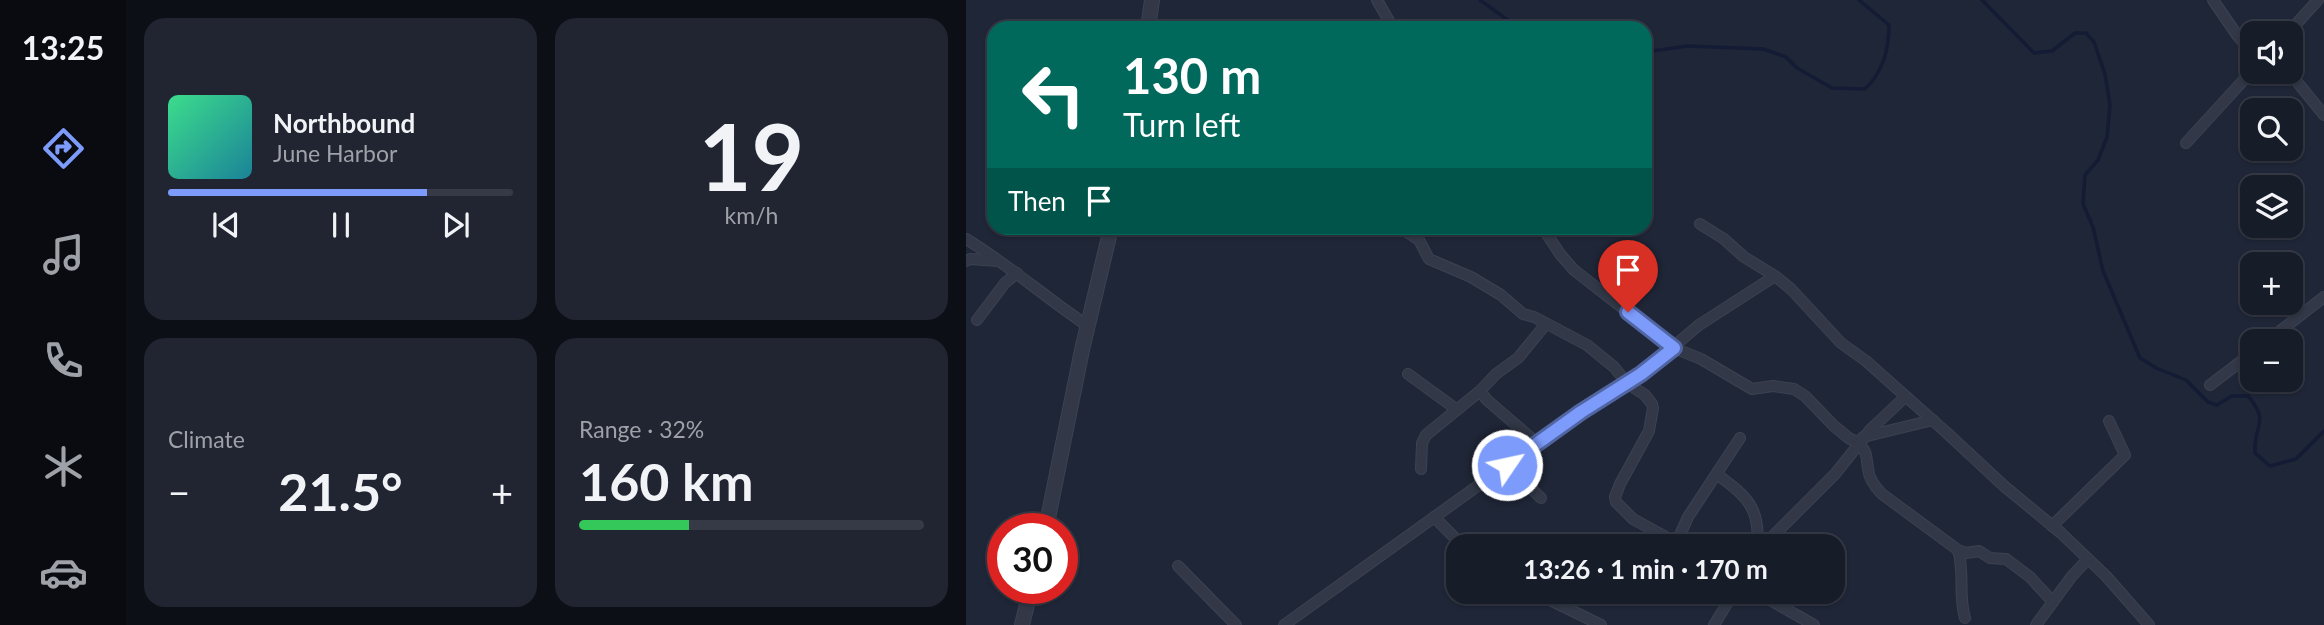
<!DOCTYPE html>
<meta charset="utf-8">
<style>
:root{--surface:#171c29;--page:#202531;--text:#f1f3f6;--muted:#9ea1a8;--line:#363a46;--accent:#7c9bfa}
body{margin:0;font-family:Lato,sans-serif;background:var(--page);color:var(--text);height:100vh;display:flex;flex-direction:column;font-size:26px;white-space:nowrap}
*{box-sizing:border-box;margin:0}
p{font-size:23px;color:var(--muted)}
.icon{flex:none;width:38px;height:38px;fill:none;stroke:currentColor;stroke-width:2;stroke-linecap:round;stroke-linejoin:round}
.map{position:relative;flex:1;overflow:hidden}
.sheet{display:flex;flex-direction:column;gap:18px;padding:18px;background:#0d0f17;width:840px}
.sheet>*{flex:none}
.banner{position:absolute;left:21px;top:21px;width:665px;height:214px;border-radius:21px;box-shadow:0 2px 5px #0004,0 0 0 2px var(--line);background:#00695c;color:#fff;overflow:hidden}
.buttons{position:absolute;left:1274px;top:21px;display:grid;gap:14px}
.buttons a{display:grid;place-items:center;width:63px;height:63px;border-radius:14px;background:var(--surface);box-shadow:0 2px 5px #0004,0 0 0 2px var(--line);font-size:35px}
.speed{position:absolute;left:21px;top:513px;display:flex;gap:14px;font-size:35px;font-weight:700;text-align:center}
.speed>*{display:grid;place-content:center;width:91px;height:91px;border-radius:50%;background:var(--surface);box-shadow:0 2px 5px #0004,0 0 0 2px var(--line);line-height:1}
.speed .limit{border:10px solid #d22;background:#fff;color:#111}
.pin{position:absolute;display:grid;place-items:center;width:60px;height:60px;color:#fff;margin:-72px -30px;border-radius:50% 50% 50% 0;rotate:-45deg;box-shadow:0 0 7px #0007}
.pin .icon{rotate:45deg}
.me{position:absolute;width:77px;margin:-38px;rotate:56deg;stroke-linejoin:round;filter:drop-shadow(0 0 5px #0008)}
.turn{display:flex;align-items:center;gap:24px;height:147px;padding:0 21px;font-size:32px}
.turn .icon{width:91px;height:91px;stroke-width:2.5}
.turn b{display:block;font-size:49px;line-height:60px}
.then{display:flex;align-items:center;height:66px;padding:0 21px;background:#0003;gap:14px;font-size:26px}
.big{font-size:52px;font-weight:700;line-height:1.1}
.sheet .card{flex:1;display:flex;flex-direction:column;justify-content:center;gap:10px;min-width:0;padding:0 24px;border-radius:21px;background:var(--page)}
.sheet .dial{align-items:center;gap:0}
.dial b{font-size:91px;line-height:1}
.song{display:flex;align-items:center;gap:21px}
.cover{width:84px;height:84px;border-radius:10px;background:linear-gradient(135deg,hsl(150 70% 55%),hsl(190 70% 35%))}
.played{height:7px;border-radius:4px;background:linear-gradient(90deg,var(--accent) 75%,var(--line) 75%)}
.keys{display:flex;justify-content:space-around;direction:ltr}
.heat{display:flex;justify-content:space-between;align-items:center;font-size:38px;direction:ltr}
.charge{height:10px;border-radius:5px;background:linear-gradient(90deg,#34c759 32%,var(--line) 0)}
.sheet .tiles{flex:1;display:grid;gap:18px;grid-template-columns:repeat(2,1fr)}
.trip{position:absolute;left:480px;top:534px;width:399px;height:70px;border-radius:21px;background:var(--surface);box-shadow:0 2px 5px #0004,0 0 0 2px var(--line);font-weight:700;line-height:70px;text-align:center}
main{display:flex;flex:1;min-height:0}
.tabs{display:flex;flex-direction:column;width:126px;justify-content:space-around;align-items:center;background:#090b10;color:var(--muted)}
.tabs .icon{width:49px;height:49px}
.tabs .selected{color:var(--accent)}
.tabs b{font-size:32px;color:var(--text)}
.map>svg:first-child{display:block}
</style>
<main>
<nav class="tabs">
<b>13:25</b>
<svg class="icon selected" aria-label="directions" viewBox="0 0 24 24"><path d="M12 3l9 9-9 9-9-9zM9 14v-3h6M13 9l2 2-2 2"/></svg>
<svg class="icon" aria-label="music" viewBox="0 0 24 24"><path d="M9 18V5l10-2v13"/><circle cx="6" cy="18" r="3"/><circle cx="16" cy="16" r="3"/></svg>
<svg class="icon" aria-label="phone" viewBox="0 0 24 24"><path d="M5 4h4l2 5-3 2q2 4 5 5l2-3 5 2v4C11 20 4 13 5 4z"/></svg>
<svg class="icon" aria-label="climate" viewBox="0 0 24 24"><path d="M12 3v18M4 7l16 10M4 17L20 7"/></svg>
<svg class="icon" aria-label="car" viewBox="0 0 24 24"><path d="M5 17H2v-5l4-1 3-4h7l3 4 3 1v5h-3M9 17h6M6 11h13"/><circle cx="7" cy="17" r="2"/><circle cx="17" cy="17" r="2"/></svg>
</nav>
<section class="sheet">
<div class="tiles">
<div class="card">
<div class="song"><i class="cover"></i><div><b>Northbound</b><p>June Harbor</p></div></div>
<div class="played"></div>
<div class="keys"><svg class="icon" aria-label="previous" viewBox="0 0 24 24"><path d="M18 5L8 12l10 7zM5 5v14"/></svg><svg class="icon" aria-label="pause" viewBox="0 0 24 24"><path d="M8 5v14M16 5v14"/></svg><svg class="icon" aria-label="next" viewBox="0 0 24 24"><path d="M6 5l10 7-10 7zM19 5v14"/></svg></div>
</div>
<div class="card dial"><b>19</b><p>km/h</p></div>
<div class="card"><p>Climate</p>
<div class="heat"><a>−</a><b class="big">21.5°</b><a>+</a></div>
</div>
<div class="card"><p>Range · 32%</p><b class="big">160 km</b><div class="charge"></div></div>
</div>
</section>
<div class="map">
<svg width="1358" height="625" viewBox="0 0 1358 625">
<rect width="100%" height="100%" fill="#1f2637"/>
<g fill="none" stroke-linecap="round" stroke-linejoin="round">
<g stroke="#131c34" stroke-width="3.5">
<polyline points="514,0 553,28"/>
<path d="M 1016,0 L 1068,53 L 1086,51 L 1109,33 L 1120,33 L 1128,42 L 1139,74 L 1144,105 L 1141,137 L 1132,160 L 1119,175 L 1117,204 L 1127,227 L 1137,271 L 1174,358 L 1190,368 L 1220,380 L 1242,402 L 1251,405 L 1266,396 L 1282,396 C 1305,423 1287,425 1289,453 L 1304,466 L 1330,459 L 1358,431"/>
<path d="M 679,52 L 722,46 L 797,49 L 820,57 L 831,68 L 866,88 L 899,89 C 917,72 923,50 923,25 L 893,0"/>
</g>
<defs>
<g id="minor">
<polyline points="411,0 427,28"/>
<polyline points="1247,0 1271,35 1286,52"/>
<polyline points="1322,33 1352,0"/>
<polyline points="1332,83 1358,115"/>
<polyline points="1220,143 1286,71"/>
<polyline points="734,224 758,239 778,257 809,276 825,289 875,343 900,361 981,433 1038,486 1095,533 1140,576 1183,625"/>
<polyline points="435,228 453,240 463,259 505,277 535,295 557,314 568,317 621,345 648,367 661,383 679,395 686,404 687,408 683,431 654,484 649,497 650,502 667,519 709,542"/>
<polyline points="577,228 594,254 608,270 708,348 735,359 786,389 807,386 828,389 839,396 868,426 884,439 893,442"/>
<path d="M 0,239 C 43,265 80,298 122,326"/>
<polyline points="0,261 4,259 32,261"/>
<polyline points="11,320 39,283 51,273"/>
<polyline points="1301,341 1358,297"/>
<polyline points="442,374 490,409"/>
<polyline points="1244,385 1286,353"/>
<polyline points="514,391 521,400 572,444"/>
<polyline points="897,437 967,420"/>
<path d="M 892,444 C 902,451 900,458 902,469 C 903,479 909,487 916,494 L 992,550 L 1000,553 L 1013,551 L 1024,558 L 1040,559 L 1064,577 L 1087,602"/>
<polyline points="541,465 575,498"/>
<polyline points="455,469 456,443 460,435 514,391 530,374 552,358 580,324"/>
<path d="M 752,475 C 780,496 795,508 791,546"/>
<polyline points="468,517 497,546"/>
<polyline points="1086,526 1159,455 1143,421"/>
<polyline points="709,546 722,517 774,438"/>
<polyline points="797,546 869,474 905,429 939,397"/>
<path d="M 992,550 C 999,573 992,595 999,618"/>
<polyline points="212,566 270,625"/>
<polyline points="553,592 580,598 635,625"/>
<polyline points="790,592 848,625"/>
<polyline points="318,625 584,434 675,374 733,325 809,276"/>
<polyline points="748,625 768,592"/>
<polyline points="1070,625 1106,576 1121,560"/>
</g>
<g id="tertiary">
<polyline points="182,28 186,0"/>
<polyline points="80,528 116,350 145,228"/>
<polyline points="56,625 65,588"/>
</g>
</defs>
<use href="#minor" stroke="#3c4251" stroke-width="12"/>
<use href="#tertiary" stroke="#3c4251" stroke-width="16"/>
<use href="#minor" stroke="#323847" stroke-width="10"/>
<use href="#tertiary" stroke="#323847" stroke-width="14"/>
</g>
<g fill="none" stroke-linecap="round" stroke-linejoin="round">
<defs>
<polyline id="route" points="541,465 615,412 675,374 708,348 662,312"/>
</defs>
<use href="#route" stroke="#5165a2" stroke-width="18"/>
<use href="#route" stroke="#7c9bfa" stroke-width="12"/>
</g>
</svg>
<div class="buttons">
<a><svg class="icon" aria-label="sound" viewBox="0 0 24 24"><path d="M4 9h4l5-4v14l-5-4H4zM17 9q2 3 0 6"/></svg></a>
<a><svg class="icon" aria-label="search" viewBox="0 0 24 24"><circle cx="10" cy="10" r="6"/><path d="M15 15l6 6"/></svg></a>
<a><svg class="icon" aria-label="layers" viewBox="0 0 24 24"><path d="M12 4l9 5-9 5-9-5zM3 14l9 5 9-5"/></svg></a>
<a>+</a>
<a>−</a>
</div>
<div class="speed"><div class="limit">30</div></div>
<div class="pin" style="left:662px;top:312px;background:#d93025"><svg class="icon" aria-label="arrive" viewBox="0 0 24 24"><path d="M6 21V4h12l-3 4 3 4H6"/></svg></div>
<svg class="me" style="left:541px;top:465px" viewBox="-20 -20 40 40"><circle r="17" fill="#7c9bfa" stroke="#fff" stroke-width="3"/><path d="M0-11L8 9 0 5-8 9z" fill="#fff"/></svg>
<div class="trip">13:26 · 1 min · 170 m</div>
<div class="banner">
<div class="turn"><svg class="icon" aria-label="left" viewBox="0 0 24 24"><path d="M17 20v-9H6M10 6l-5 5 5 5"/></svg><div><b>130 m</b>Turn left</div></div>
<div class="then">Then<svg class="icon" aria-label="arrive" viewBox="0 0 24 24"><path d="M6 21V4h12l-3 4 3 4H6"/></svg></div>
</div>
</div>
</main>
